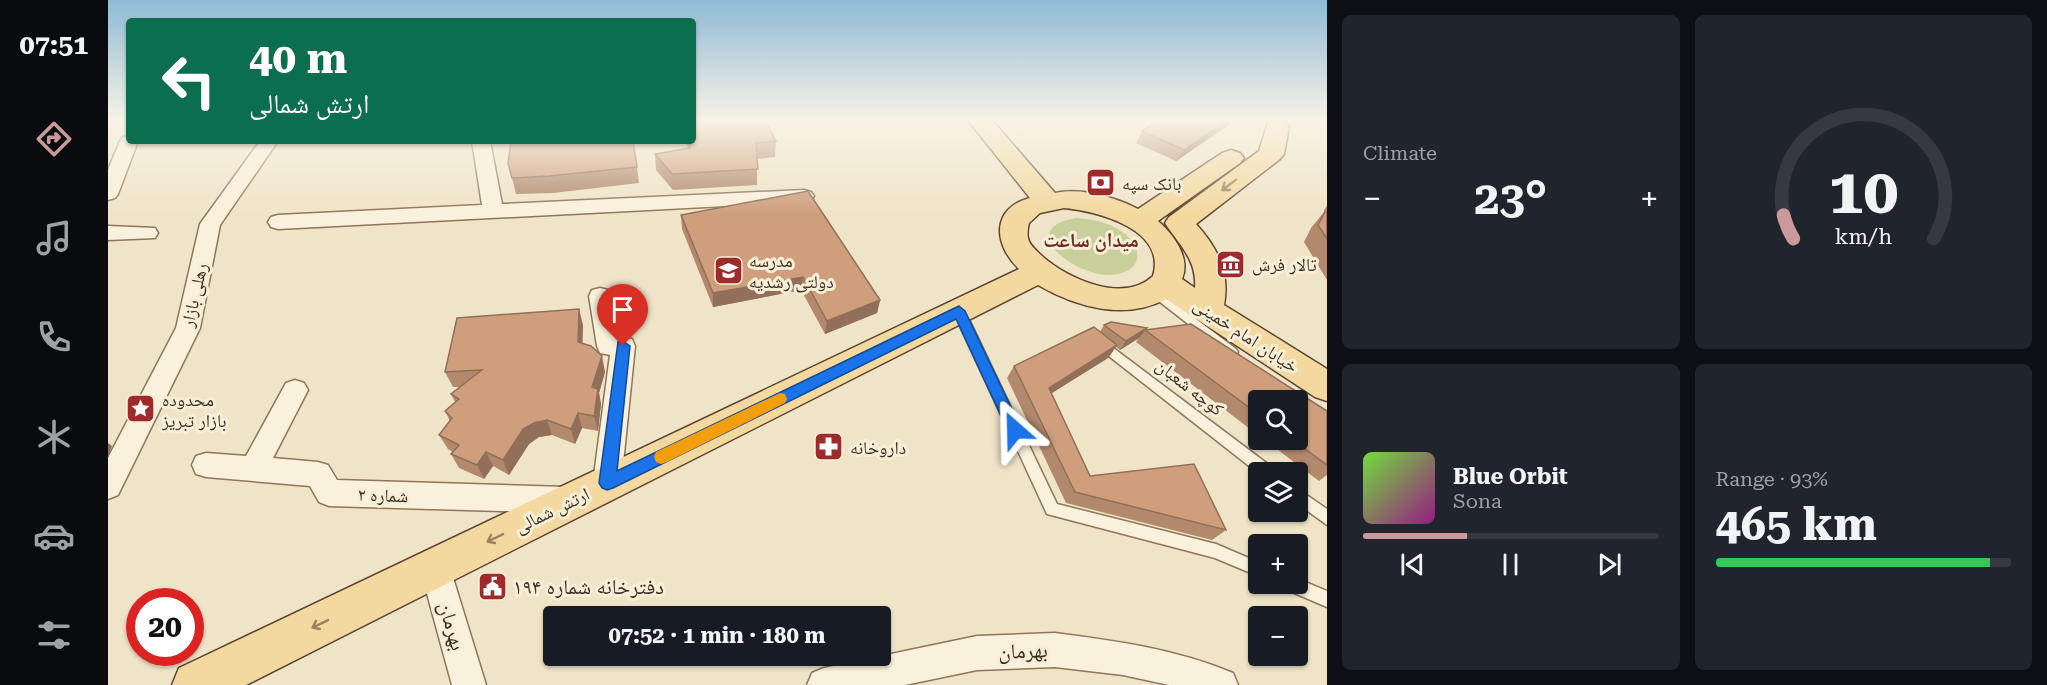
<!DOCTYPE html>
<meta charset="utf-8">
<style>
:root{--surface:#171b24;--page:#20242c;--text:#f1f3f6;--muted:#9ea1a6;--line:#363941;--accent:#cc999b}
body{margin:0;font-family:"Roboto Serif","Noto Naskh Arabic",serif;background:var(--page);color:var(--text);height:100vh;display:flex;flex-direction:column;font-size:22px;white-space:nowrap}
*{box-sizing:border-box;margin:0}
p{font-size:20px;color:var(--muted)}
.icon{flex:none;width:33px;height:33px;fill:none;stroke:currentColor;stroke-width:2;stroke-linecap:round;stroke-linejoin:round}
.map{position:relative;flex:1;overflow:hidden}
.side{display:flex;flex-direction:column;gap:15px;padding:15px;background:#0d0f14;width:720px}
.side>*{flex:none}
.top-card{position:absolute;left:18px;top:18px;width:570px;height:126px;border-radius:6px;box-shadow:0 2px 4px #0004;background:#0b6e4f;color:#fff;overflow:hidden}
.buttons{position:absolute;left:1140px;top:390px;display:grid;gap:12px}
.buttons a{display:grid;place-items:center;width:60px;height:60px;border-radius:6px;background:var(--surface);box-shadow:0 2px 4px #0004;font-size:30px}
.speed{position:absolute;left:18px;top:588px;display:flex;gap:12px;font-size:30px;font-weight:700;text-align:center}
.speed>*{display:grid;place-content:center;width:78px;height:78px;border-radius:50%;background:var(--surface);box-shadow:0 2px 4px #0004;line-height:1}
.speed .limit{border:9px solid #d22;background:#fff;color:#111}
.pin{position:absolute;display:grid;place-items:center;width:51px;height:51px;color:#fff;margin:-62px -26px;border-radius:50% 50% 50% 0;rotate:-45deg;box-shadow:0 0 6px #0007}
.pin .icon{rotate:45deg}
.me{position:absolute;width:66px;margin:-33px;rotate:335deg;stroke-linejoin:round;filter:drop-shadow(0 0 4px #0008)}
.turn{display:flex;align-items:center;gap:21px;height:126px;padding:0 24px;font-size:27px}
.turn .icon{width:78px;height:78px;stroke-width:2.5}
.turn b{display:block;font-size:42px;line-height:51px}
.big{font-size:45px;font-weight:700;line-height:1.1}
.side .card{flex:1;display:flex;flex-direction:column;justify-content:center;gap:9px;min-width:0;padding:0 21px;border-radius:9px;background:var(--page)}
.side .dial{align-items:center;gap:0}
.dial svg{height:156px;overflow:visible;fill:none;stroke:var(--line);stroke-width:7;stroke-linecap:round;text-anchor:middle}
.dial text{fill:var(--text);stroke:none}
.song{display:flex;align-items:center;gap:18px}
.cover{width:72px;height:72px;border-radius:9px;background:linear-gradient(135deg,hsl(100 70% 55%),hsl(310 70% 35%))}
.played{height:6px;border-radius:3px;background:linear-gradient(90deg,var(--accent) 35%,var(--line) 35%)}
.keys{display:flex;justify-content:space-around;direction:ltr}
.heat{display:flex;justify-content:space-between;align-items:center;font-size:33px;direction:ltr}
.charge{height:9px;border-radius:4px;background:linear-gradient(90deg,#34c759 93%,var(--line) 0)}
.side .tiles{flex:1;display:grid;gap:15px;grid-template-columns:repeat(2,1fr)}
.trip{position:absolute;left:435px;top:606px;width:348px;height:60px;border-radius:6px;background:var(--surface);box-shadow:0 2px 4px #0004;font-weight:700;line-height:60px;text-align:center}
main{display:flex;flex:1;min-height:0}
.tabs{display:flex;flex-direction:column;width:108px;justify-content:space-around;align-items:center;background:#090b0e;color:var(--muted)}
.tabs .icon{width:42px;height:42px}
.tabs .active{color:var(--accent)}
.tabs b{font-size:27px;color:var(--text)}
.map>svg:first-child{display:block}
</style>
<main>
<nav class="tabs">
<b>07:51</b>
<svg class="icon active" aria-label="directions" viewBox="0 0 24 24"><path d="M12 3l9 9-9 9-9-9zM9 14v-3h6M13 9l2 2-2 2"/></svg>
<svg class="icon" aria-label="music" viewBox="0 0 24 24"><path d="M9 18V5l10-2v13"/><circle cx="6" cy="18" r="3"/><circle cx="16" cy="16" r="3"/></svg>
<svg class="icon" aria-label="phone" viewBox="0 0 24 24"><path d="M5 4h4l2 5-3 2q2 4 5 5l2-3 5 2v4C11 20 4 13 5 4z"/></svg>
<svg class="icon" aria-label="climate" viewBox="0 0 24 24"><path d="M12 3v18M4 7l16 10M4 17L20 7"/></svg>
<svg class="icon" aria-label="car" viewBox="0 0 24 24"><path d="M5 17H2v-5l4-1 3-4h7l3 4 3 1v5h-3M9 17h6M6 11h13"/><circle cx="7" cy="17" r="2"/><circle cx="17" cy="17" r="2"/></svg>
<svg class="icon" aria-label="filters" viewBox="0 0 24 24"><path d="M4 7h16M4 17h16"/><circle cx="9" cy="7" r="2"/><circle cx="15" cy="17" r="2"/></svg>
</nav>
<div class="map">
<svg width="1219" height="685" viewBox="0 0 1219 685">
<rect width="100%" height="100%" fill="#f0e4c8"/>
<path fill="#c9cf9b" d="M 968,218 C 982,219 995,221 1008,228 C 1038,244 1038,275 999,275 C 965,274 906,229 968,218 Z"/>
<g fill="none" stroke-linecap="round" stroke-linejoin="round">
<defs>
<g id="lane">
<polygon points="1047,288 1128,349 1130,352 1128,355 1120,355 1043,295 1041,292 1043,289"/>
<polygon points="851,307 857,311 949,504 1108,544 1150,562 1150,576 1107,558 939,514 845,311"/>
<polygon points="992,338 1165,468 1167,472 1150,473 988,346 986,343 988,340"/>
<polygon points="1190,489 1219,509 1219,525 1190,504"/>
<polygon points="1190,579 1219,591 1219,607 1177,589 1175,584 1190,584"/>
</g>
<g id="street">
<polygon points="21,136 21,141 30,141 10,194 7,198 0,200 0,170 12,141 15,137"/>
<polygon points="152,141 170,141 112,225 92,328 10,495 0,499 0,458 68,328 92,224"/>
<polygon points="364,141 382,141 394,204 696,190 703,192 706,196 703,200 696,202 170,229 163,227 160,222 163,217 170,215 374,205"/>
<polygon points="0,226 47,228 50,233 47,238 0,240"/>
<polygon points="492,288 500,290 503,296 511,337 524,339 527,346 513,483 509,492 499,496 489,492 485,483 502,355 492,353 489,346 481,296 484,290"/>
<polygon points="187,380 196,383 200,390 165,458 210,462 220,465 229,480 458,487 468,491 472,500 468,509 458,513 221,506 211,502 202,486 98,477 88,474 84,465 88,456 98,453 138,456 178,383"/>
<polygon points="327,553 338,557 342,568 378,685 344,685 312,568 316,557"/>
<path d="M 947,633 C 1008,641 1068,649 1125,673 L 1130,685 L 1061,685 L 1015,675 L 947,667 L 869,670 L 797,685 L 699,685 L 704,673 L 716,668 L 869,636 Z"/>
</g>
<path id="primary" d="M 859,119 L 883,119 L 947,193 C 972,187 1007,197 1030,209 L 1114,153 L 1123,150 L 1132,153 L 1136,158 L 1132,163 L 1050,221 C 1066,235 1083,258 1074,279 L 1087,288 C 1089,259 1071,245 1057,223 L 1061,217 L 1151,151 L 1160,122 L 1169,120 L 1178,122 L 1181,127 L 1176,154 L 1172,159 L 1088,224 C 1110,248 1122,273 1116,305 L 1219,369 L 1219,401 L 1207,397 L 1058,299 C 1017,321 968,307 930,285 L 138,685 L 64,685 L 71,668 L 911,269 C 885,244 883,208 922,198 ZM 956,208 C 989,211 1059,229 1045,276 C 1015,304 960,279 934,256 C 929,251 921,245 920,238 C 919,234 920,227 921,223 L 932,213 Z"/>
</defs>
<use href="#lane" stroke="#8d765c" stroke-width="3"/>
<use href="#street" stroke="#8d765c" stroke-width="3"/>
<use href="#primary" stroke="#5b4430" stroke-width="3"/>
<use href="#lane" fill="#faf1dc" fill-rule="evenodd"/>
<use href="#street" fill="#faf1dc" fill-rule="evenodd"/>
<use href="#primary" fill="#f3d9a0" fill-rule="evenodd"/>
</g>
<g fill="#b2896c">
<polygon points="1131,118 1068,161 1028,143 1034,131"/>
<polygon points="578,141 668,141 667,157 649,159 649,185 565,190 548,170 547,154 580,148"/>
<polygon points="529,167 531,183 445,193 408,194 404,178"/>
<polygon points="1219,206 1219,280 1196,242 1203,228 1216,212 1216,210"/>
<polygon points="573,215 772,300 769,313 717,334 693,290 605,307 574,229"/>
<polygon points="475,325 474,344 497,372 491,393 493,404 490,431 474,428 467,444 444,435 431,437 421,444 401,475 385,466 376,479 351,468 343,454 345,452 340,449 331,435 342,421 337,411 347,402 343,394 353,387 345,387 337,372"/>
<polygon points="996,325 1038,330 1219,411 1219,475 1211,481 1157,440 1190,440 1150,400 1150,435 1028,342 1031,338 1012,350 1008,347 1000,358 943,393 982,476 1118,530 1104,540 958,503 899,378 906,366 992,332"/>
</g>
<g fill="#916f58">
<polygon points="1122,118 1131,118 1068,161 1076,150"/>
<polygon points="695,277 693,290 605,307 605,293"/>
<polygon points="772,300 769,313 717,334 719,321"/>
<polygon points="471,309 475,325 474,358 470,342"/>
<polygon points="1039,328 1031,338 1012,350 1018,341"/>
<polygon points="1009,345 1000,358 933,400 941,388"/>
<polygon points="494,356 497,372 491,393 493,404 490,431 486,416 484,387"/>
<polygon points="470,413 474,428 467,444 463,429"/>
<polygon points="439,420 444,435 431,437 421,444 401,475 395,460 415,429 426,423"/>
<polygon points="0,443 4,446 0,456"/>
<polygon points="378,452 385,466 376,479 369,465"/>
</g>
<g fill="#cf9f7d" stroke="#916f58" stroke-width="1.5">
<polygon points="585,118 656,118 668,141 648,143 650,169 564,174 547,154 582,148 581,141 585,141"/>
<polygon points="1054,118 1122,118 1076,150 1034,131"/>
<polygon points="403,141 525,141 529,167 441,176 404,178 400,163"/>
<polygon points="700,191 772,300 719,321 695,277 605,293 573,215"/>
<polygon points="1217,212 1219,212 1219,239 1210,225"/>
<polygon points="471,309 470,342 483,346 494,356 484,387 490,389 486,416 470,413 463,429 439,420 426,423 415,429 395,460 378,452 369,465 343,454 351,445 331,435 344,418 337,411 351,399 343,394 374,370 337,372 349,318"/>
<polygon points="1003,322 1039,328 1018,341 996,325"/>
<polygon points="1083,324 1219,411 1219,465 1185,440 1190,440 1190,400 1150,400 1150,414 1037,330"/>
<polygon points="986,327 1009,345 941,388 982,476 1086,464 1118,530 967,492 906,366"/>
</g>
<defs><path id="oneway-shaft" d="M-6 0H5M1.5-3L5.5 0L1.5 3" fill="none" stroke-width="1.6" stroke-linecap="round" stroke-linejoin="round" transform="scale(1.5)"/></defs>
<g stroke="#988460">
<use href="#oneway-shaft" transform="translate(1121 185) rotate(143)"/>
<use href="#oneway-shaft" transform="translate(387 538) rotate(154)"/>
<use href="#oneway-shaft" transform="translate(212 624) rotate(154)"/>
</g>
<linearGradient id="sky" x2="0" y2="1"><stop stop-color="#8fbad6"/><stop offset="0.56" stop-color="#f8f3e6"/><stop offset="1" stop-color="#f8f3e6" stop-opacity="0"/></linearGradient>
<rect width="1219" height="214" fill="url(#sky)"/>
<polygon fill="#1a73e8" stroke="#114b97" stroke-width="1.5" points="851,306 857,311 914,430 912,435 907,436 902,435 848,319 505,488 499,490 494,488 491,483 510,342 515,341 522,346 509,471"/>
<polygon fill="#f59e0b" points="672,393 677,394 679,399 677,403 559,462 553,464 548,462 546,457 548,452"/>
<defs>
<symbol id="bank-square" viewBox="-11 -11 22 22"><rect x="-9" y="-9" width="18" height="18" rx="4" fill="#9e2a2b" stroke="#f7eed8"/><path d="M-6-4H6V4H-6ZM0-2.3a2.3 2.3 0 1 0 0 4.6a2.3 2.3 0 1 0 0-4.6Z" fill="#fff"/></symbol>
<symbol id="museum-square" viewBox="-11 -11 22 22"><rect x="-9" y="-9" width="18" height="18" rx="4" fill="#9e2a2b" stroke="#f7eed8"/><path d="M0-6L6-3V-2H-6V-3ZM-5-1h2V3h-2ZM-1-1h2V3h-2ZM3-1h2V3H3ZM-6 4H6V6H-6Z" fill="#fff"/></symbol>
<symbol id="school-square" viewBox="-11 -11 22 22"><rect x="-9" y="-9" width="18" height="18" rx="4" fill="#9e2a2b" stroke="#f7eed8"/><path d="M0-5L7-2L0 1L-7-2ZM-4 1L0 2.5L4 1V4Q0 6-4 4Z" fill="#fff"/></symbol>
<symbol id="sight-square" viewBox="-11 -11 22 22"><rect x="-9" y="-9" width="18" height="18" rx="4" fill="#9e2a2b" stroke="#f7eed8"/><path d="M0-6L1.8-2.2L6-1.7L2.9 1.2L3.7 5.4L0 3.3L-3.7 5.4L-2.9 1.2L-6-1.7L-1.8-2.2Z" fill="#fff"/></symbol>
<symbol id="pharmacy-square" viewBox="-11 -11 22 22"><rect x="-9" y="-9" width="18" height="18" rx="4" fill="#9e2a2b" stroke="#f7eed8"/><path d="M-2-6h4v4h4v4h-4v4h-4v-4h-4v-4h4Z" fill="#fff"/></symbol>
<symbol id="civic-square" viewBox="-11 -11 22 22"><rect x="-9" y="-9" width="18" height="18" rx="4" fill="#9e2a2b" stroke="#f7eed8"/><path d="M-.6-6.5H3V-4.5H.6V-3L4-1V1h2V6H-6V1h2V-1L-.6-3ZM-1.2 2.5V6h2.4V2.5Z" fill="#fff"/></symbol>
</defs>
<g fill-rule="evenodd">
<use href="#bank-square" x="976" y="166" width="33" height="33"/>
<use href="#museum-square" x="1106" y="248" width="33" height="33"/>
<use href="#school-square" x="604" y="254" width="33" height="33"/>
<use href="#sight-square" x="16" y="392" width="33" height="33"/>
<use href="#pharmacy-square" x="704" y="430" width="33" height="33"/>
<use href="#civic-square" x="368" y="570" width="33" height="33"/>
</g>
<g text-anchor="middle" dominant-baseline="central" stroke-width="6" stroke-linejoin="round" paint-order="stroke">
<g font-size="18" fill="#3d2e20" stroke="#f7eed8" text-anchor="start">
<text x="1014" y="183">بانک سپه</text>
<text x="641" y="260">مدرسه<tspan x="641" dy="21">دولتی رشدیه</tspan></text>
<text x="1144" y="264">تالار فرش</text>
<text x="54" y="399">محدوده<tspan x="54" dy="21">بازار تبریز</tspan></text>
<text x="742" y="447">داروخانه</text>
</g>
<g font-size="18" fill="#3d2e20" stroke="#f7eed8">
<text transform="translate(86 295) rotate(-77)">رهلی بازار</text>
<text transform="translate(1138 335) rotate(33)">خیابان امام خمینی</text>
<text transform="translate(1082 387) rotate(38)">کوچه شعبان</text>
<text transform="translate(275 495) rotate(2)">شماره ۲</text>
<text transform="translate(444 510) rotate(-26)">ارتش شمالی</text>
</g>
<g font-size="20" font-weight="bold" fill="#6b2e1e" stroke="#f7eed8">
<text x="983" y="240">میدان ساعت</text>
</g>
<g font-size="21" fill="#3d2e20" stroke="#f7eed8" text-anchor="start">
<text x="405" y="587">دفترخانه شماره ۱۹۴</text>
</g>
<g font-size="21" fill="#3d2e20" stroke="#f7eed8">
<text transform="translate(344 626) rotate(74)">بهرمان</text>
<text transform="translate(915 651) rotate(-2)">بهرمان</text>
</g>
</g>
</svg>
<div class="buttons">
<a><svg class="icon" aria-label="search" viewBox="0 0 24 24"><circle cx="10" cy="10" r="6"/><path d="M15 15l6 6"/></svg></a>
<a><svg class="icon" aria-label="layers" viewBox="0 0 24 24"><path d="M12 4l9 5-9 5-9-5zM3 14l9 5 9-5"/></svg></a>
<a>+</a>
<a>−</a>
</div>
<div class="speed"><div class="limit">20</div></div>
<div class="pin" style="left:515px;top:346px;background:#d93025"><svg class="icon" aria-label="arrive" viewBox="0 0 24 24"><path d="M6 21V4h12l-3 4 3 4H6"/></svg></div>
<svg class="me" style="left:907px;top:430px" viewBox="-20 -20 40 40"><path d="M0-17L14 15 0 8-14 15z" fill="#1a73e8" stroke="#fff" stroke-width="4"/></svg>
<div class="trip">07:52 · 1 min · 180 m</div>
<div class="top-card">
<div class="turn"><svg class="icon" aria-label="left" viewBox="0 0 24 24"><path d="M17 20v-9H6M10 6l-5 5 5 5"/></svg><div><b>40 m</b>ارتش شمالی</div></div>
</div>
</div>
<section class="side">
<div class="tiles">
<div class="card"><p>Climate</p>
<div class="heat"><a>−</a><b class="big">23°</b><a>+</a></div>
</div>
<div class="card dial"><svg viewBox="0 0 100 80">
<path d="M14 69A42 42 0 1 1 86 69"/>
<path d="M14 69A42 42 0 0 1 9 57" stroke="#cc999b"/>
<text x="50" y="56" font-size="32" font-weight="700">10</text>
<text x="50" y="72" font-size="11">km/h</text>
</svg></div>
<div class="card">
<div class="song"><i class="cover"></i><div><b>Blue Orbit</b><p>Sona</p></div></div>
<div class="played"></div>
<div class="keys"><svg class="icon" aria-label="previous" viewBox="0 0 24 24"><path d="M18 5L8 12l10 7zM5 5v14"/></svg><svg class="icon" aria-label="pause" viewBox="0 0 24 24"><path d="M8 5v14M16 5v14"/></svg><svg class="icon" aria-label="next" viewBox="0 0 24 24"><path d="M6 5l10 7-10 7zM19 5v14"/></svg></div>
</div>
<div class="card"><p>Range · 93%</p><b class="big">465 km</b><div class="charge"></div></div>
</div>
</section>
</main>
